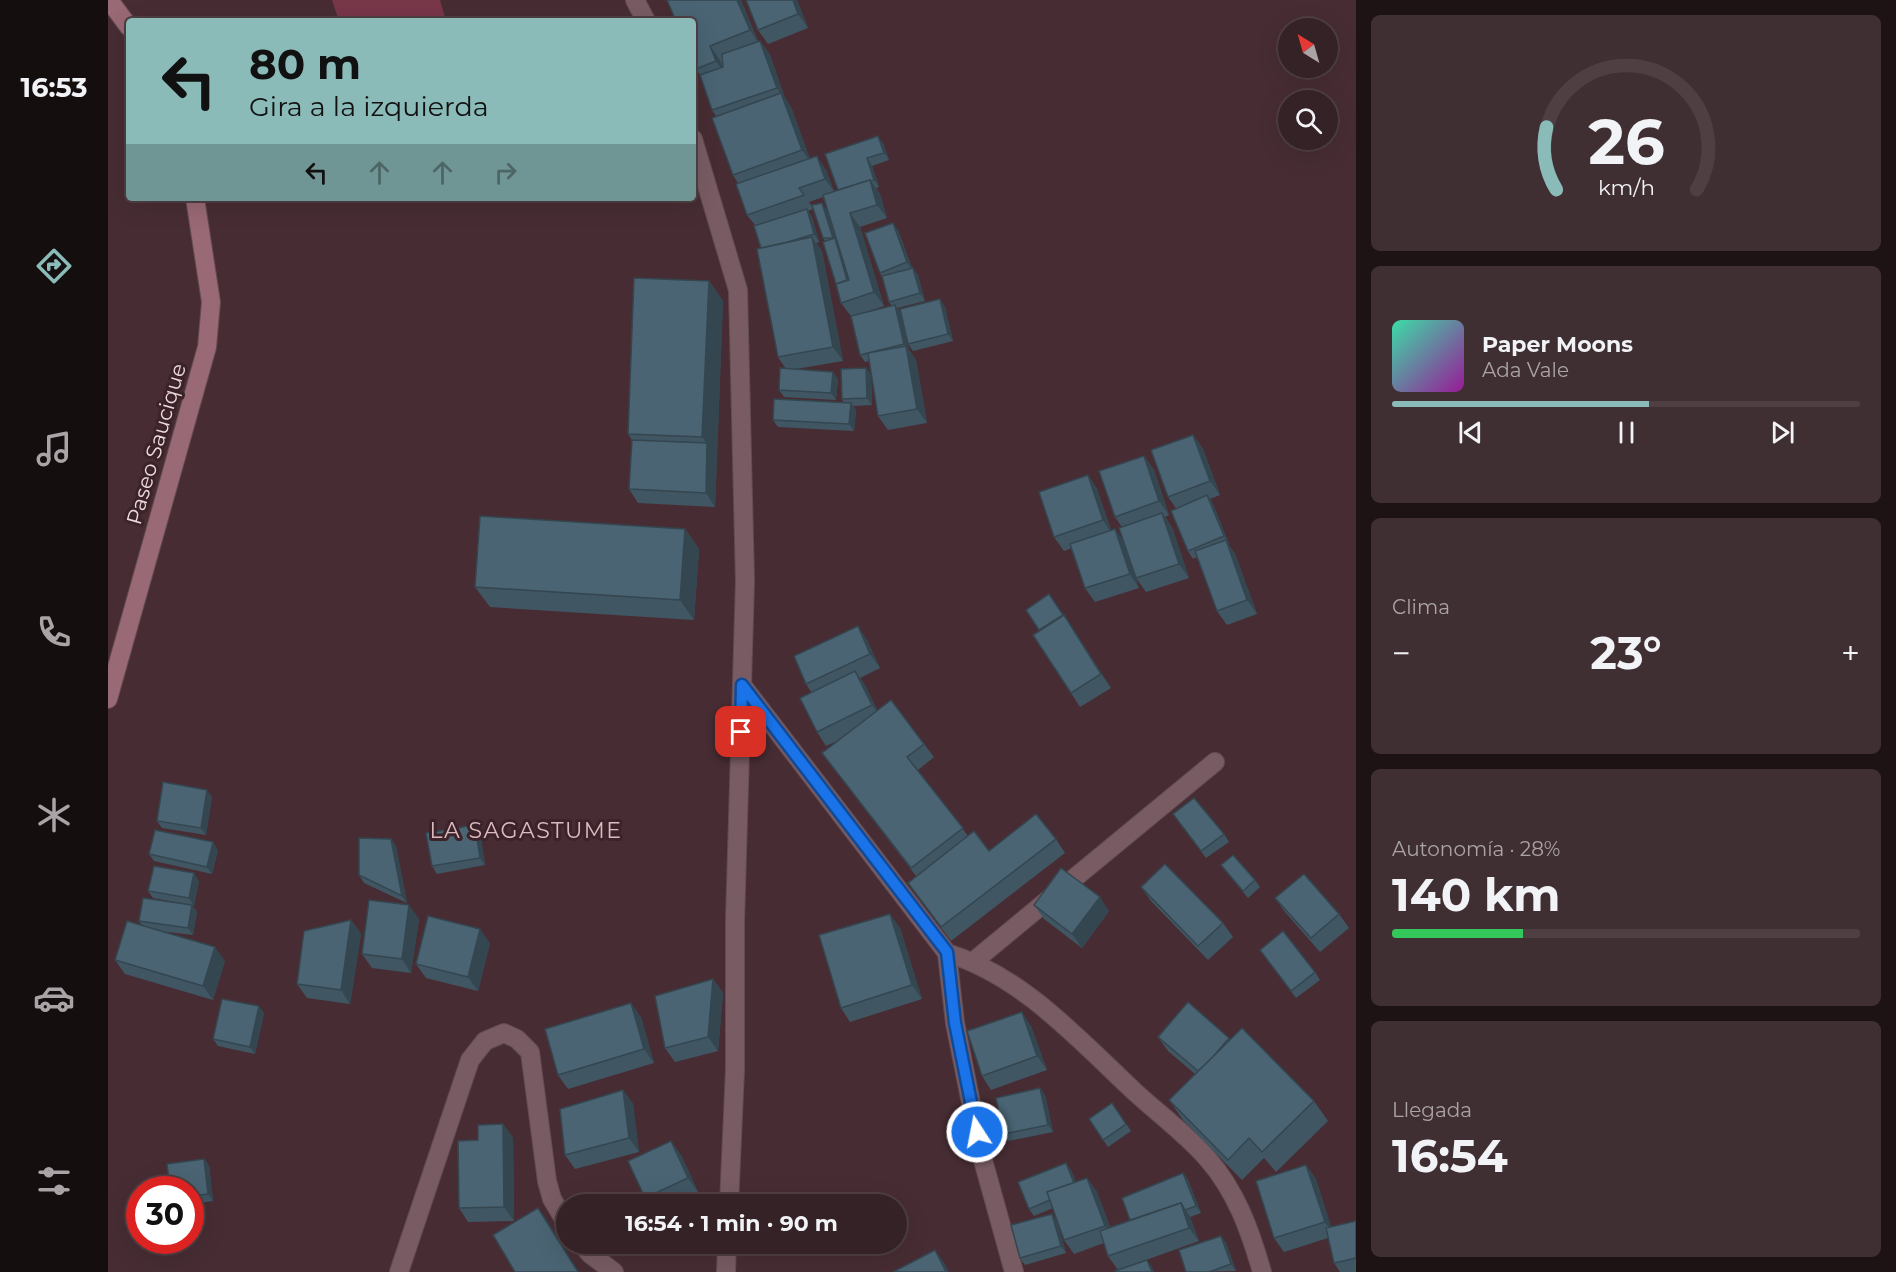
<!DOCTYPE html>
<html lang="es">
<meta charset="utf-8">
<style>
:root{--surface:#352226;--page:#402f32;--text:#f1f3f6;--muted:#aaa4a7;--line:#4f3f43;--accent:#8bbbb9}
body{margin:0;font-family:Montserrat,sans-serif;background:var(--page);color:var(--text);height:100vh;display:flex;flex-direction:column;font-size:22px;white-space:nowrap}
*{box-sizing:border-box;margin:0}
p{font-size:20px;color:var(--muted)}
.icon{flex:none;width:33px;height:33px;fill:none;stroke:currentColor;stroke-width:2;stroke-linecap:round;stroke-linejoin:round}
.map{position:relative;flex:1;overflow:hidden}
.panel{display:flex;flex-direction:column;gap:15px;padding:15px;background:#1d1315;width:540px}
.panel>*{flex:none}
.hud{position:absolute;left:18px;top:18px;width:570px;height:183px;border-radius:6px;box-shadow:0 6px 24px #0002,0 0 0 2px var(--line);background:#8bbbb9;color:#111;overflow:hidden}
.needle{width:39px;rotate:323deg}
.buttons{position:absolute;left:1170px;top:18px;display:grid;gap:12px}
.buttons a{display:grid;place-items:center;width:60px;height:60px;border-radius:50%;background:var(--surface);box-shadow:0 6px 24px #0002,0 0 0 2px var(--line);font-size:30px}
.speed{position:absolute;left:18px;top:1176px;display:flex;gap:12px;font-size:30px;font-weight:700;text-align:center}
.speed>*{display:grid;place-content:center;width:78px;height:78px;border-radius:50%;background:var(--surface);box-shadow:0 6px 24px #0002,0 0 0 2px var(--line);line-height:1}
.speed .limit{border:9px solid #d22;background:#fff;color:#111}
.pin{position:absolute;display:grid;place-items:center;width:51px;height:51px;color:#fff;margin:-26px;border-radius:12px;box-shadow:0 3px 9px #0006}
.me{position:absolute;width:66px;margin:-33px;rotate:349deg;stroke-linejoin:round;filter:drop-shadow(0 0 4px #0008)}
.turn{display:flex;align-items:center;gap:21px;height:126px;padding:0 24px;font-size:27px}
.turn .icon{width:78px;height:78px;stroke-width:2.5}
.turn b{display:block;font-size:42px;line-height:51px}
.lanes{display:flex;align-items:center;height:57px;padding:0 24px;background:#0003;justify-content:center;gap:30px;direction:ltr}
.lanes .off{opacity:.35}
.big{font-size:45px;font-weight:700;line-height:1.1}
.panel .tile{flex:1;display:flex;flex-direction:column;justify-content:center;gap:9px;min-width:0;padding:0 21px;border-radius:9px;background:var(--page)}
.panel .dial{align-items:center;gap:0}
.dial svg{height:156px;overflow:visible;fill:none;stroke:var(--line);stroke-width:7;stroke-linecap:round;text-anchor:middle}
.dial text{fill:var(--text);stroke:none}
.song{display:flex;align-items:center;gap:18px}
.cover{width:72px;height:72px;border-radius:9px;background:linear-gradient(135deg,hsl(160 70% 55%),hsl(300 70% 35%))}
.played{height:6px;border-radius:3px;background:linear-gradient(90deg,var(--accent) 55%,var(--line) 55%)}
.keys{display:flex;justify-content:space-around;direction:ltr}
.heat{display:flex;justify-content:space-between;align-items:center;font-size:33px;direction:ltr}
.charge{height:9px;border-radius:4px;background:linear-gradient(90deg,#34c759 28%,var(--line) 0)}
.trip{position:absolute;left:448px;top:1194px;width:351px;height:60px;border-radius:30px;background:var(--surface);box-shadow:0 6px 24px #0002,0 0 0 2px var(--line);font-weight:700;line-height:60px;text-align:center}
main{display:flex;flex:1;min-height:0}
.tab-bar{display:flex;flex-direction:column;width:108px;justify-content:space-around;align-items:center;background:#150e0f;color:var(--muted)}
.tab-bar .icon{width:42px;height:42px}
.tab-bar .selected{color:var(--accent)}
.tab-bar b{font-size:27px;color:var(--text)}
.map>svg:first-child{display:block}
</style>
<main>
<nav class="tab-bar">
<b>16:53</b>
<svg class="icon selected" aria-label="directions" viewBox="0 0 24 24"><path d="M12 3l9 9-9 9-9-9zM9 14v-3h6M13 9l2 2-2 2"/></svg>
<svg class="icon" aria-label="music" viewBox="0 0 24 24"><path d="M9 18V5l10-2v13"/><circle cx="6" cy="18" r="3"/><circle cx="16" cy="16" r="3"/></svg>
<svg class="icon" aria-label="phone" viewBox="0 0 24 24"><path d="M5 4h4l2 5-3 2q2 4 5 5l2-3 5 2v4C11 20 4 13 5 4z"/></svg>
<svg class="icon" aria-label="climate" viewBox="0 0 24 24"><path d="M12 3v18M4 7l16 10M4 17L20 7"/></svg>
<svg class="icon" aria-label="car" viewBox="0 0 24 24"><path d="M5 17H2v-5l4-1 3-4h7l3 4 3 1v5h-3M9 17h6M6 11h13"/><circle cx="7" cy="17" r="2"/><circle cx="17" cy="17" r="2"/></svg>
<svg class="icon" aria-label="filters" viewBox="0 0 24 24"><path d="M4 7h16M4 17h16"/><circle cx="9" cy="7" r="2"/><circle cx="15" cy="17" r="2"/></svg>
</nav>
<div class="map">
<svg width="1248" height="1272" viewBox="0 0 1248 1272">
<rect width="100%" height="100%" fill="#472d33"/>
<polygon fill="#783649" points="224,0 332,0 338,21 231,21"/>
<g fill="none" stroke-linecap="round" stroke-linejoin="round">
<defs>
<g id="street">
<polyline points="527,0 538,21"/>
<polyline points="585,139 630,290 637,581 627,921 627,1070 621,1204"/>
<path d="M 634,685 L 839,953 C 915,976 971,1040 1028,1093 C 1051,1114 1078,1134 1099,1158 C 1128,1191 1142,1230 1154,1272"/>
<polyline points="839,953 847,1023 873,1153 906,1272"/>
<polyline points="866,961 1107,762"/>
<polyline points="474,1244 482,1254 506,1272"/>
<polyline points="291,1272 362,1060 377,1041 396,1033 409,1039 422,1052 439,1181 444,1199 459,1224"/>
<polyline points="618,1272 619,1244"/>
</g>
<g id="secondary">
<polyline points="1,0 21,27"/>
<polyline points="0,699 99,347 103,302 87,198"/>
</g>
</defs>
<use href="#street" stroke="#624c52" stroke-width="20"/>
<use href="#secondary" stroke="#624c52" stroke-width="20"/>
<use href="#street" stroke="#795c63" stroke-width="18"/>
<use href="#secondary" stroke="#996975" stroke-width="18"/>
</g>
<g fill="#405663" fill-rule="evenodd">
<path d="M 559,0 L 633,0 L 650,41 L 652,41 L 662,55 L 677,98 L 683,107 L 702,159 L 718,170 L 726,191 L 730,190 L 717,154 L 775,143 L 781,160 L 764,166 L 771,187 L 768,188 L 772,194 L 779,218 L 752,227 L 776,306 L 752,314 L 784,306 L 781,302 L 774,277 L 772,273 L 790,230 L 804,268 L 810,275 L 817,301 L 789,308 L 792,312 L 837,307 L 845,341 L 805,351 L 800,344 L 794,319 L 801,350 L 808,360 L 819,423 L 780,430 L 770,416 L 761,361 L 757,362 L 752,355 L 743,316 L 733,303 L 717,241 L 715,238 L 705,209 L 700,211 L 704,217 L 711,242 L 708,243 L 714,251 L 735,361 L 688,369 L 730,379 L 728,400 L 676,397 L 671,390 L 678,369 L 670,357 L 653,248 L 647,225 L 639,215 L 630,183 L 625,175 L 608,116 L 604,110 L 592,75 L 590,72 L 585,74 L 585,21 ZM 715,197 L 728,238 L 719,210 L 705,208 L 701,202 Z"/>
<polygon points="689,0 700,28 660,44 650,30"/>
<polygon points="601,281 615,301 607,507 530,503 521,489 524,440 520,434"/>
<polygon points="758,368 763,375 764,405 745,406 748,410 746,431 670,427 665,420 736,403 734,399"/>
<polygon points="1085,435 1095,449 1112,495 1102,499 1104,502 1121,544 1120,544 1127,554 1149,614 1119,625 1109,611 1089,557 1085,559 1080,551 1068,508 1060,497"/>
<polygon points="1036,456 1046,470 1061,515 1057,517 1064,527 1081,578 1038,592 1028,578 1031,588 987,602 977,588 964,548 956,551 946,537 980,475 989,489 1003,530 1016,541 1014,527 1007,517"/>
<polygon points="577,529 591,549 586,620 382,607 367,587"/>
<polygon points="941,594 965,629 1003,688 972,707 963,693 931,630"/>
<polygon points="759,640 772,668 752,678 757,685 769,710 816,744 826,757 810,770 860,836 881,851 948,839 957,853 843,941 800,883 808,876 714,753 729,741 718,746 709,732 704,693 698,684"/>
<polygon points="104,797 98,835 54,828 49,821"/>
<polygon points="1070,821 1116,834 1121,842 1098,858"/>
<polygon points="372,832 377,865 329,874 324,866"/>
<polygon points="283,839 288,846 299,903 256,883 251,875"/>
<polygon points="110,850 104,874 46,861 41,854"/>
<polygon points="1113,865 1147,880 1152,887 1140,898"/>
<polygon points="91,881 86,906 84,905 89,912 85,935 51,931 117,961 105,1000 17,974 7,960 34,926 31,921 73,903 45,898 40,891"/>
<polygon points="1033,887 1115,923 1125,937 1100,960 1043,901"/>
<polygon points="1167,898 1231,914 1241,928 1212,952 1177,912"/>
<polygon points="926,905 1001,911 974,948 936,919"/>
<polygon points="311,919 303,973 264,968 254,954"/>
<polygon points="243,920 253,934 242,1004 199,998 189,984"/>
<polygon points="792,928 814,999 742,1022 733,1008"/>
<polygon points="382,943 370,991 318,978 308,964"/>
<polygon points="1152,950 1207,972 1212,980 1188,998"/>
<polygon points="605,979 615,993 610,1051 567,1062 557,1048"/>
<polygon points="156,1013 147,1054 110,1046 105,1039"/>
<polygon points="533,1017 546,1063 460,1089 450,1075"/>
<polygon points="923,1026 939,1070 883,1090 874,1076"/>
<polygon points="1050,1037 1123,1039 1206,1101 1220,1121 1168,1172 1156,1158 1134,1180 1075,1120 1061,1100 1087,1074 1060,1051"/>
<polygon points="515,1090 525,1104 531,1152 467,1169 457,1155"/>
<polygon points="937,1095 945,1132 900,1141 895,1134"/>
<polygon points="1004,1103 1023,1131 1000,1147 981,1119"/>
<polygon points="395,1124 405,1138 406,1221 360,1222 351,1208 370,1140"/>
<polygon points="573,1155 590,1192 562,1204 542,1204 537,1198"/>
<polygon points="96,1159 101,1166 105,1201 82,1204 82,1190"/>
<polygon points="1198,1165 1208,1179 1223,1227 1248,1221 1248,1272 1232,1272 1226,1263 1220,1238 1176,1252 1166,1238"/>
<polygon points="963,1170 968,1182 979,1178 989,1192 1002,1227 1022,1220 1075,1173 1080,1180 1093,1213 1082,1217 1091,1241 1010,1270 1000,1256 996,1243 966,1254 956,1240 945,1208 926,1216 921,1209"/>
<polygon points="944,1214 949,1221 958,1253 917,1265 912,1258"/>
<polygon points="1113,1236 1118,1243 1128,1271 1078,1272"/>
</g>
<g fill="#344650">
<polygon points="629,0 633,0 651,44 642,30"/>
<polygon points="685,0 689,0 700,28 690,14"/>
<polygon points="652,41 662,55 677,98 683,107 704,164 694,150 674,96 669,88"/>
<polygon points="602,46 612,60 618,75 608,61"/>
<polygon points="770,136 775,143 781,160 776,153"/>
<polygon points="709,156 718,170 727,193 717,179"/>
<polygon points="759,158 764,166 771,187 766,180"/>
<polygon points="762,180 772,194 779,218 769,205"/>
<polygon points="714,203 719,210 745,290 740,282 727,241 725,238"/>
<polygon points="699,209 704,217 711,242 706,234"/>
<polygon points="742,213 752,227 776,306 766,292"/>
<polygon points="785,223 790,230 804,270 799,262"/>
<polygon points="704,237 714,251 735,361 725,347"/>
<polygon points="805,268 810,275 817,301 812,293"/>
<polygon points="601,281 615,301 609,457 594,437"/>
<polygon points="832,299 837,307 845,341 840,334"/>
<polygon points="787,305 792,312 801,350 808,360 819,423 809,409 799,347 796,344"/>
<polygon points="758,368 763,375 764,405 759,398"/>
<polygon points="725,372 730,379 728,400 723,393"/>
<polygon points="743,403 748,410 746,431 741,424"/>
<polygon points="1085,435 1095,449 1112,495 1102,481"/>
<polygon points="599,443 609,457 607,507 598,493"/>
<polygon points="1036,456 1046,470 1061,515 1051,501"/>
<polygon points="980,475 989,489 1004,534 995,520"/>
<polygon points="1099,495 1104,502 1121,544 1116,536"/>
<polygon points="1054,513 1064,527 1081,578 1071,564"/>
<polygon points="577,529 591,549 586,620 572,600"/>
<polygon points="1007,529 1017,543 1031,588 1022,574"/>
<polygon points="1118,540 1127,554 1149,614 1139,600"/>
<polygon points="956,615 965,629 1003,688 993,674"/>
<polygon points="750,626 759,640 772,668 762,654"/>
<polygon points="747,671 757,685 774,719 764,705"/>
<polygon points="99,790 104,797 98,835 93,828"/>
<polygon points="367,825 372,832 377,865 372,858"/>
<polygon points="283,839 288,846 299,903 294,896"/>
<polygon points="105,842 110,850 104,874 99,867"/>
<polygon points="86,873 91,881 86,906 81,898"/>
<polygon points="992,897 1001,911 974,948 964,934"/>
<polygon points="84,905 89,912 85,935 80,928"/>
<polygon points="301,905 311,919 303,973 294,959"/>
<polygon points="782,914 792,928 814,999 804,985"/>
<polygon points="243,920 253,934 242,1004 233,990"/>
<polygon points="372,929 382,943 370,991 360,977"/>
<polygon points="107,947 117,961 105,1000 95,986"/>
<polygon points="605,979 615,993 610,1051 600,1037"/>
<polygon points="523,1003 533,1017 546,1063 536,1049"/>
<polygon points="151,1006 156,1013 147,1054 142,1047"/>
<polygon points="914,1012 923,1026 939,1070 929,1056"/>
<polygon points="932,1088 937,1095 945,1132 940,1125"/>
<polygon points="515,1090 525,1104 531,1152 521,1138"/>
<polygon points="395,1124 405,1138 406,1221 396,1207"/>
<polygon points="563,1141 573,1155 590,1192 580,1178"/>
<polygon points="96,1159 101,1166 105,1201 100,1194"/>
<polygon points="958,1163 963,1170 974,1196 969,1189"/>
<polygon points="1198,1165 1208,1179 1226,1236 1217,1222"/>
<polygon points="1075,1173 1080,1180 1093,1213 1088,1206"/>
<polygon points="979,1178 989,1192 1006,1239 997,1226"/>
<polygon points="1073,1203 1082,1217 1091,1241 1081,1228"/>
<polygon points="430,1208 440,1222 471,1272 470,1272"/>
<polygon points="944,1214 949,1221 958,1253 953,1246"/>
<polygon points="1113,1236 1118,1243 1128,1271 1123,1264"/>
<polygon points="827,1250 837,1264 841,1272 838,1272"/>
<polygon points="1039,1260 1044,1267 1046,1272 1044,1272"/>
</g>
<g fill="#4a6473" stroke="#344650" stroke-width="1.5">
<polygon points="559,0 629,0 642,30 602,46 608,61 588,69 585,61 585,21 568,21"/>
<polygon points="638,0 685,0 690,14 650,30"/>
<polygon points="652,41 669,88 604,110 592,75 615,67 614,54"/>
<polygon points="673,93 694,150 625,175 604,118"/>
<polygon points="770,136 776,153 759,158 766,180 763,181 762,180 730,190 717,154"/>
<polygon points="709,156 717,179 691,188 696,195 639,215 628,184"/>
<polygon points="762,180 769,205 742,213 766,292 733,303 728,284 741,280 715,195"/>
<polygon points="714,203 725,238 715,238 704,205"/>
<polygon points="699,209 706,234 680,242 653,248 646,226"/>
<polygon points="785,223 799,262 772,273 757,233"/>
<polygon points="704,237 725,347 670,357 649,249"/>
<polygon points="727,238 739,280 728,284 715,242"/>
<polygon points="805,268 812,293 781,302 774,276"/>
<polygon points="526,278 601,281 594,437 520,434"/>
<polygon points="832,299 840,334 800,344 792,309"/>
<polygon points="787,305 796,344 752,355 743,316"/>
<polygon points="798,346 809,409 770,416 760,353"/>
<polygon points="672,368 725,372 723,393 671,390"/>
<polygon points="758,368 759,398 734,399 733,369"/>
<polygon points="666,399 743,403 741,424 665,420"/>
<polygon points="1085,435 1102,481 1060,497 1043,450"/>
<polygon points="524,440 599,443 598,493 521,489"/>
<polygon points="1036,456 1051,501 1007,517 991,471"/>
<polygon points="980,475 995,520 946,537 931,492"/>
<polygon points="1099,495 1116,536 1080,551 1063,511"/>
<polygon points="1054,513 1071,564 1028,578 1011,528"/>
<polygon points="372,516 577,529 572,600 367,587"/>
<polygon points="1007,529 1022,574 977,588 962,544"/>
<polygon points="1118,540 1139,600 1109,611 1087,551"/>
<polygon points="941,594 955,615 931,630 918,610"/>
<polygon points="956,615 993,674 963,693 925,635"/>
<polygon points="750,626 762,654 698,684 686,656"/>
<polygon points="747,671 764,705 709,732 692,698"/>
<polygon points="783,700 816,744 799,757 855,828 803,868 714,753"/>
<polygon points="55,782 99,790 93,828 49,821"/>
<polygon points="1086,798 1116,834 1093,851 1065,814"/>
<polygon points="928,814 948,839 833,927 800,883 866,831 881,851"/>
<polygon points="367,825 372,858 324,866 318,833"/>
<polygon points="47,830 105,842 99,867 41,854"/>
<polygon points="251,838 283,839 294,896 251,875"/>
<polygon points="1125,855 1147,880 1135,891 1113,865"/>
<polygon points="1057,864 1115,923 1090,946 1033,887"/>
<polygon points="46,866 86,873 81,898 40,891"/>
<polygon points="953,868 992,897 964,934 926,905"/>
<polygon points="1196,874 1231,914 1203,938 1167,898"/>
<polygon points="35,898 84,905 80,928 31,921"/>
<polygon points="261,900 301,905 294,959 254,954"/>
<polygon points="782,914 804,985 733,1008 711,935"/>
<polygon points="320,916 372,929 360,977 308,964"/>
<polygon points="243,920 233,990 189,984 196,931"/>
<polygon points="19,921 107,947 95,986 7,960"/>
<polygon points="1175,931 1207,972 1183,991 1152,950"/>
<polygon points="605,979 600,1037 557,1048 547,996"/>
<polygon points="114,999 151,1006 142,1047 105,1039"/>
<polygon points="1080,1002 1121,1038 1104,1058 1090,1071 1050,1037"/>
<polygon points="523,1003 536,1049 450,1075 437,1029"/>
<polygon points="914,1012 929,1056 874,1076 859,1031"/>
<polygon points="1134,1028 1206,1101 1154,1152 1141,1138 1120,1160 1061,1100"/>
<polygon points="932,1088 940,1125 895,1134 888,1098"/>
<polygon points="515,1090 521,1138 457,1155 452,1109"/>
<polygon points="1004,1103 1018,1124 995,1140 981,1119"/>
<polygon points="395,1124 396,1207 351,1208 350,1141 370,1140 370,1125"/>
<polygon points="563,1141 580,1178 537,1198 520,1161"/>
<polygon points="96,1159 100,1194 82,1196 82,1190 62,1190 59,1164"/>
<polygon points="958,1163 966,1183 939,1192 942,1200 921,1209 910,1182"/>
<polygon points="1198,1165 1217,1222 1166,1238 1148,1181"/>
<polygon points="1075,1173 1088,1206 1077,1210 1073,1203 1022,1220 1014,1198"/>
<polygon points="979,1178 997,1226 956,1240 939,1192"/>
<polygon points="1073,1203 1081,1228 1000,1256 992,1231"/>
<polygon points="430,1208 470,1272 407,1272 385,1235"/>
<polygon points="944,1214 953,1246 912,1258 903,1225"/>
<polygon points="1248,1221 1248,1258 1226,1263 1218,1228"/>
<polygon points="1113,1236 1123,1264 1101,1272 1078,1272 1071,1250"/>
<polygon points="827,1250 838,1272 785,1272"/>
<polygon points="1039,1260 1044,1272 1007,1272 1007,1271"/>
</g>
<g fill="none" stroke-linecap="round" stroke-linejoin="round">
<defs>
<polyline id="route" points="633,732 634,685 839,952 847,1023 869,1132"/>
</defs>
<use href="#route" stroke="#114b97" stroke-width="15"/>
<use href="#route" stroke="#1a73e8" stroke-width="10"/>
</g>
<g text-anchor="middle" dominant-baseline="central" stroke-width="6" stroke-linejoin="round" paint-order="stroke">
<g font-size="21" fill="#ecdbde" stroke="#3c2329">
<text transform="translate(48 444) rotate(-74)">Paseo Saucique</text>
</g>
<g font-size="22" letter-spacing="1.5" fill="#dbbac0" stroke="#3c2329">
<text x="418" y="830">LA SAGASTUME</text>
</g>
</g>
</svg>
<div class="buttons">
<a><svg class="needle" viewBox="-14 -14 28 28"><path d="M0-13l5 13h-10z" fill="#e53935"/><path d="M0 13l5-13h-10z" fill="#aaa4a7"/></svg></a>
<a><svg class="icon" aria-label="search" viewBox="0 0 24 24"><circle cx="10" cy="10" r="6"/><path d="M15 15l6 6"/></svg></a>
</div>
<div class="speed"><div class="limit">30</div></div>
<div class="pin" style="left:633px;top:732px;background:#d93025"><svg class="icon" aria-label="arrive" viewBox="0 0 24 24"><path d="M6 21V4h12l-3 4 3 4H6"/></svg></div>
<svg class="me" style="left:869px;top:1132px" viewBox="-20 -20 40 40"><circle r="17" fill="#1a73e8" stroke="#fff" stroke-width="3"/><path d="M0-11L8 9 0 5-8 9z" fill="#fff"/></svg>
<div class="trip">16:54 · 1 min · 90 m</div>
<div class="hud">
<div class="turn"><svg class="icon" aria-label="left" viewBox="0 0 24 24"><path d="M17 20v-9H6M10 6l-5 5 5 5"/></svg><div><b>80 m</b>Gira a la izquierda</div></div>
<div class="lanes"><svg class="icon" aria-label="left" viewBox="0 0 24 24"><path d="M17 20v-9H6M10 6l-5 5 5 5"/></svg><svg class="icon off" aria-label="ahead" viewBox="0 0 24 24"><path d="M12 20V5M6 11l6-6 6 6"/></svg><svg class="icon off" aria-label="ahead" viewBox="0 0 24 24"><path d="M12 20V5M6 11l6-6 6 6"/></svg><svg class="icon off" aria-label="right" viewBox="0 0 24 24"><path d="M7 20v-9h11M14 6l5 5-5 5"/></svg></div>
</div>
</div>
<section class="panel">
<div class="tile dial"><svg viewBox="0 0 100 80">
<path d="M14 69A42 42 0 1 1 86 69"/>
<path d="M14 69A42 42 0 0 1 9 37" stroke="#8bbbb9"/>
<text x="50" y="56" font-size="32" font-weight="700">26</text>
<text x="50" y="72" font-size="11">km/h</text>
</svg></div>
<div class="tile">
<div class="song"><i class="cover"></i><div><b>Paper Moons</b><p>Ada Vale</p></div></div>
<div class="played"></div>
<div class="keys"><svg class="icon" aria-label="previous" viewBox="0 0 24 24"><path d="M18 5L8 12l10 7zM5 5v14"/></svg><svg class="icon" aria-label="pause" viewBox="0 0 24 24"><path d="M8 5v14M16 5v14"/></svg><svg class="icon" aria-label="next" viewBox="0 0 24 24"><path d="M6 5l10 7-10 7zM19 5v14"/></svg></div>
</div>
<div class="tile"><p>Clima</p>
<div class="heat"><a>−</a><b class="big">23°</b><a>+</a></div>
</div>
<div class="tile"><p>Autonomía · 28%</p><b class="big">140 km</b><div class="charge"></div></div>
<div class="tile"><p>Llegada</p><b class="big">16:54</b></div>
</section>
</main>
